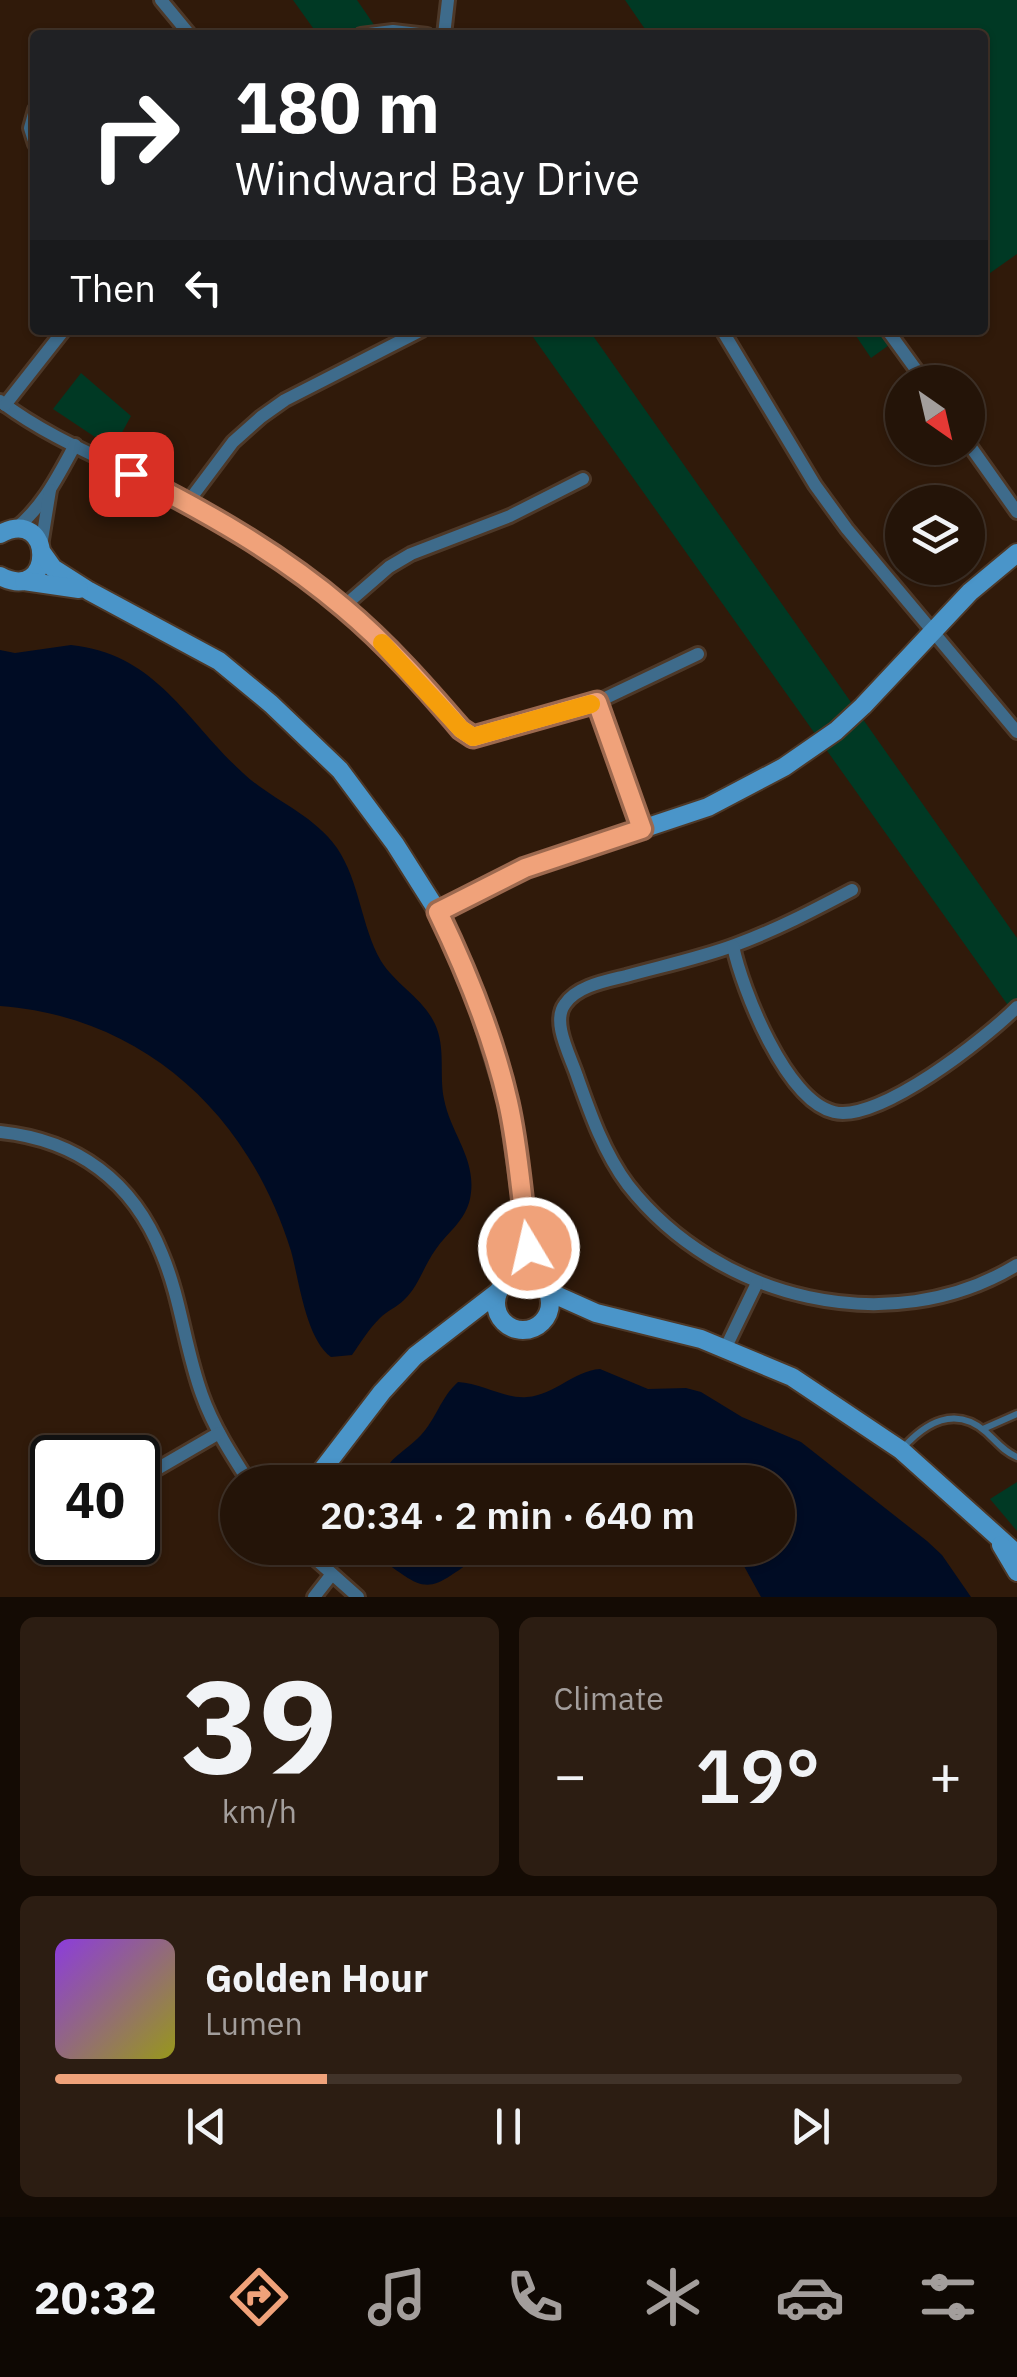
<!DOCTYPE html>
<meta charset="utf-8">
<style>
:root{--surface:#241408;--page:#2c1d12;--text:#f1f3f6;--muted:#a39e9c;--line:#413329;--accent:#f0a27a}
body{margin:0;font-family:"IBM Plex Sans",sans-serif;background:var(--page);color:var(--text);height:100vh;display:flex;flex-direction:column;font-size:38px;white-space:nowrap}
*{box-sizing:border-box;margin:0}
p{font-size:32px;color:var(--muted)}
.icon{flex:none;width:55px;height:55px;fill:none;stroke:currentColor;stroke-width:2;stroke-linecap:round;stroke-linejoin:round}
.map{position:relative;height:1597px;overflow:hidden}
.details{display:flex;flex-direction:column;gap:20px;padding:20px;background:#140b04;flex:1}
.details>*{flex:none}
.hud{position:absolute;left:30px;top:30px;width:958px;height:305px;border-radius:10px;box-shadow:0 2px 8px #0004,0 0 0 2px var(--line);background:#202124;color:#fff;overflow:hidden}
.needle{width:65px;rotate:146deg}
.buttons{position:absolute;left:885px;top:365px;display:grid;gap:20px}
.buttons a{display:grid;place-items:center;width:100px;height:100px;border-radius:50%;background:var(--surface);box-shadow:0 2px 8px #0004,0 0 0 2px var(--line);font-size:50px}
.speed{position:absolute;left:30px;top:1435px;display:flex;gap:20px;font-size:50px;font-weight:700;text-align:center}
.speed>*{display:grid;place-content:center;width:130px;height:130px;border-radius:50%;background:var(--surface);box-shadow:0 2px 8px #0004,0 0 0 2px var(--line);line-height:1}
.speed .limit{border:5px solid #111;border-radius:15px;background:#fff;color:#111}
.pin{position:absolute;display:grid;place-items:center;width:85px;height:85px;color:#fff;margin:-42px;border-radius:20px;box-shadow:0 5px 15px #0006}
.me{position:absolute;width:110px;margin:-55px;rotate:351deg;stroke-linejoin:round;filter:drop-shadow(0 0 8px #0008)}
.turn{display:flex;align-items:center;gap:35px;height:210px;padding:0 40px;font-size:45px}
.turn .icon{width:130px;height:130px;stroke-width:2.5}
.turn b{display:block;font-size:70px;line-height:85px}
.then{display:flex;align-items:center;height:95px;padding:0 40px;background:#0003;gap:20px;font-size:38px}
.big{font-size:75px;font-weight:600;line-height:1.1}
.details .tile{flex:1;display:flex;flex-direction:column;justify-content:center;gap:15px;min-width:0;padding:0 35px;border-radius:15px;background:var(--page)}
.details .dial{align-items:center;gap:0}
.dial b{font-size:130px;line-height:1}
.song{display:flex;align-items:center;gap:30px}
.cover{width:120px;height:120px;border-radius:15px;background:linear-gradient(135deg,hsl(270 70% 55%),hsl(60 70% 35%))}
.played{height:10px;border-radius:5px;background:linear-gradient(90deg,var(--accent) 30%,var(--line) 30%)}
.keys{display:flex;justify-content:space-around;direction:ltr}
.heat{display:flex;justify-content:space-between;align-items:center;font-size:55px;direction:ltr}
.details .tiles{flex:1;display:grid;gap:20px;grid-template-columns:1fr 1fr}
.tile:last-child{grid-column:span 2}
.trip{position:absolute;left:220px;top:1465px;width:575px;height:100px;border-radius:50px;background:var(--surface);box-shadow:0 2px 8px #0004,0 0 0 2px var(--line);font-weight:600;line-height:100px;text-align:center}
.menu{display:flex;height:160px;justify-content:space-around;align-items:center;background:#0e0803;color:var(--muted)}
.menu .icon{width:70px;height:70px}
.menu .active{color:var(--accent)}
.menu b{font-size:45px;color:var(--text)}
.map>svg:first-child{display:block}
</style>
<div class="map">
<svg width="1017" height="1597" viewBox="0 0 1017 1597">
<rect width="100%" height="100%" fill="#301a0a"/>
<g fill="#003924">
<polygon points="293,0 357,0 381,35 318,35"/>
<polygon points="625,0 1017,0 1017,254 983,278 982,35 649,35"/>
<polygon points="528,330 589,330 1017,938 1017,1018"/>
<polygon points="852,330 910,330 871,358"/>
<polygon points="81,373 131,416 113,449 53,409"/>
<polygon points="1017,1482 1017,1531 990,1499"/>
</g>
<g fill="#000c24">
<path d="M 71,645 C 157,654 186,721 243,773 C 273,801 312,813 337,848 C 360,882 361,926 381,961 C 396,985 423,998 435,1024 C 446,1048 439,1074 444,1099 C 451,1135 478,1160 470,1199 C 465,1221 448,1232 436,1249 C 424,1265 419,1286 404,1300 C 397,1307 387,1311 380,1318 C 369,1329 361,1342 352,1355 L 331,1357 C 306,1339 299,1280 291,1251 C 249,1115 145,1017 0,1006 L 0,650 L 15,653 Z"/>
<path d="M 600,1369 L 648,1389 L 686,1388 L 701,1392 L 742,1417 L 801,1442 L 927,1541 L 942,1555 L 971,1597 L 761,1597 L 734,1548 L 778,1548 L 778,1482 L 657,1482 L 616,1476 L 577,1482 L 379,1482 C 391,1454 402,1455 421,1435 C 436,1419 441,1397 458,1382 C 482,1383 504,1399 527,1397 C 555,1395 573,1371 600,1369 Z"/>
<path d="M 367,1548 L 489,1548 C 422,1597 432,1597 367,1548 Z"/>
</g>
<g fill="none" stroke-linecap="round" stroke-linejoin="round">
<defs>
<g id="lane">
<polyline points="983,1429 1017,1414"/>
<path d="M 902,1449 C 925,1423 955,1405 986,1432 C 996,1441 1004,1452 1017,1457"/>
</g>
<g id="street">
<polyline points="161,0 190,35"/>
<polyline points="361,35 393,31 427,35"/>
<polyline points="444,35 448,0"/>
<polyline points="35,110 30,128 35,144"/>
<polyline points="722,330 815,485 847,529 1017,732"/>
<polyline points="888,331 925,382"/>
<path d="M 0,401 C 56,444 126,467 188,502 C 295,563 381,636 461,729 L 473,737 L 597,702 L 698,654"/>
<polyline points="5,405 64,330"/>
<polyline points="968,443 1017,512"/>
<polyline points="188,502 233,442 261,417 285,400 422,330"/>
<path d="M 15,529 C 43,507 58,476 75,445"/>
<polyline points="41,546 50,490"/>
<polyline points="343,607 389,567 411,554 510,516 583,479"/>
<polyline points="597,702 642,829"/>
<path d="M 852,890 C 814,910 776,930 735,945 C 700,958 662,966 626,976 C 606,981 577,986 565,1004 C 551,1022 571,1057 577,1076 C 590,1113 604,1153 628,1185 C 718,1300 890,1342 1017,1265"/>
<path d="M 733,946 C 742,989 786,1101 834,1112 C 879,1123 986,1038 1017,1007"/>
<path d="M 0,1132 C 77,1140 133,1181 162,1254 C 181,1299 185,1349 202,1395 C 213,1426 231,1454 249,1482"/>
<polyline points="725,1349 757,1283"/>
<polyline points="138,1480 219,1433"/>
<polyline points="303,1548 358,1597"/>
<polyline points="314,1597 332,1574"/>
</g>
<g id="secondary">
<path d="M 0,534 C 55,505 55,605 0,576"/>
<polyline points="43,554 53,568 89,591 219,661 271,704 340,770 395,844 438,912 477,1002 508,1104 525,1223 538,1280"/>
<polyline points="24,581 79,589"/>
<polyline points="438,912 525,868 708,807 784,767 836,731 863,706 970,592 1017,553"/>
<circle cx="523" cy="1303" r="27"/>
<polyline points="549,1292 596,1313 701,1339 792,1377 901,1450 1017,1554"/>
<polyline points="313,1482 382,1392 415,1356 498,1292"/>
<polyline points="1001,1545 1017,1572"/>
</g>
</defs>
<use href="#lane" stroke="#4d3828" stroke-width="11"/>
<use href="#street" stroke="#4d3828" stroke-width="18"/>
<use href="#secondary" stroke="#4d3828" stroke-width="22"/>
<use href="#lane" stroke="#3e6b8b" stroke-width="6"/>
<use href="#street" stroke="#3e6b8b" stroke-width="12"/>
<use href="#secondary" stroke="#4a95c9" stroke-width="18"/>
</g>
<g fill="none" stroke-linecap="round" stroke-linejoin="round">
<defs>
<path id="route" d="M 131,474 C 205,511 281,554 344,608 C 387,644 425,687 461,729 L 473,737 L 597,702 L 642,829 L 525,868 L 438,912 C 467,972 493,1036 508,1102 C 519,1150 521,1200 529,1248"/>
</defs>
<use href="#route" stroke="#9c694f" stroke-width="25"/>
<use href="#route" stroke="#f0a27a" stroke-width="18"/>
<polyline stroke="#f59e0b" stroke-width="18" points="382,643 461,729 473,737 591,704"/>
</g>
</svg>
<div class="buttons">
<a><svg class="needle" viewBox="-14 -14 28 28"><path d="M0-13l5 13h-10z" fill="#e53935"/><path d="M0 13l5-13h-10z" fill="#a39e9c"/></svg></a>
<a><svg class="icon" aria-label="layers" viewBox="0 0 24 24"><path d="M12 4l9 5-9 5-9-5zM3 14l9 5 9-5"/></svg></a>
</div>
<div class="speed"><div class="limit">40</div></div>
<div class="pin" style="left:131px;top:474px;background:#d93025"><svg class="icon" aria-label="arrive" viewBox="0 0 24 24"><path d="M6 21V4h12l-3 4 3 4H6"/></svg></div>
<svg class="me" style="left:529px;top:1248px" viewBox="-20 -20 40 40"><circle r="17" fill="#f0a27a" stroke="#fff" stroke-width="3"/><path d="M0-11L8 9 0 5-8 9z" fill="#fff"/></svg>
<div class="trip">20:34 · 2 min · 640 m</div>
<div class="hud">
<div class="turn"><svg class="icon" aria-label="right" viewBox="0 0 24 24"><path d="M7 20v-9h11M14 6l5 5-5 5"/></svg><div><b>180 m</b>Windward Bay Drive</div></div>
<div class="then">Then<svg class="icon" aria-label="left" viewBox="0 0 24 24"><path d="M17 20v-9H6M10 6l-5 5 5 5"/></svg></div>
</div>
</div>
<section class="details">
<div class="tiles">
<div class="tile dial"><b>39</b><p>km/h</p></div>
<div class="tile"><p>Climate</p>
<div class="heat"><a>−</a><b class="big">19°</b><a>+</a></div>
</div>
<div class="tile">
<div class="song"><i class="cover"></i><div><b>Golden Hour</b><p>Lumen</p></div></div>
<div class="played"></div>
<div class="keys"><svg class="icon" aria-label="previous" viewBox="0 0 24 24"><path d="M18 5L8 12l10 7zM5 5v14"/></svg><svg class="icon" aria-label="pause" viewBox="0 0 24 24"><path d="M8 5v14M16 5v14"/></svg><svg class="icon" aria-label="next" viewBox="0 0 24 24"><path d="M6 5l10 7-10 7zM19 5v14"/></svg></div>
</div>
</div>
</section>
<nav class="menu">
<b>20:32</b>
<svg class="icon active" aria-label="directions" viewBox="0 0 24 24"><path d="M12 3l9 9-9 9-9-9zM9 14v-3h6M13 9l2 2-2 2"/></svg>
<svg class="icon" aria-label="music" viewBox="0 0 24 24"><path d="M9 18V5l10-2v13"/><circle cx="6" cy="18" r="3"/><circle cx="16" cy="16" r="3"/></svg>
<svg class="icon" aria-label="phone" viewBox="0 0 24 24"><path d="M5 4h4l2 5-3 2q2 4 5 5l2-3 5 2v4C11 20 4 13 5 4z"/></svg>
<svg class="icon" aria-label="climate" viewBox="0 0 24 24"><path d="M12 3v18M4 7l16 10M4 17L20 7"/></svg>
<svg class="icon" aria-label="car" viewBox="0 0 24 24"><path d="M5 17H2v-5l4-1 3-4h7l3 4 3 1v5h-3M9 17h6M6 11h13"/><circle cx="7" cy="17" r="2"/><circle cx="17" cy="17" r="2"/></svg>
<svg class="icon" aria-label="filters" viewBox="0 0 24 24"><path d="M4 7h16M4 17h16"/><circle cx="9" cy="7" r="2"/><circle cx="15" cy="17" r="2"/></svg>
</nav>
